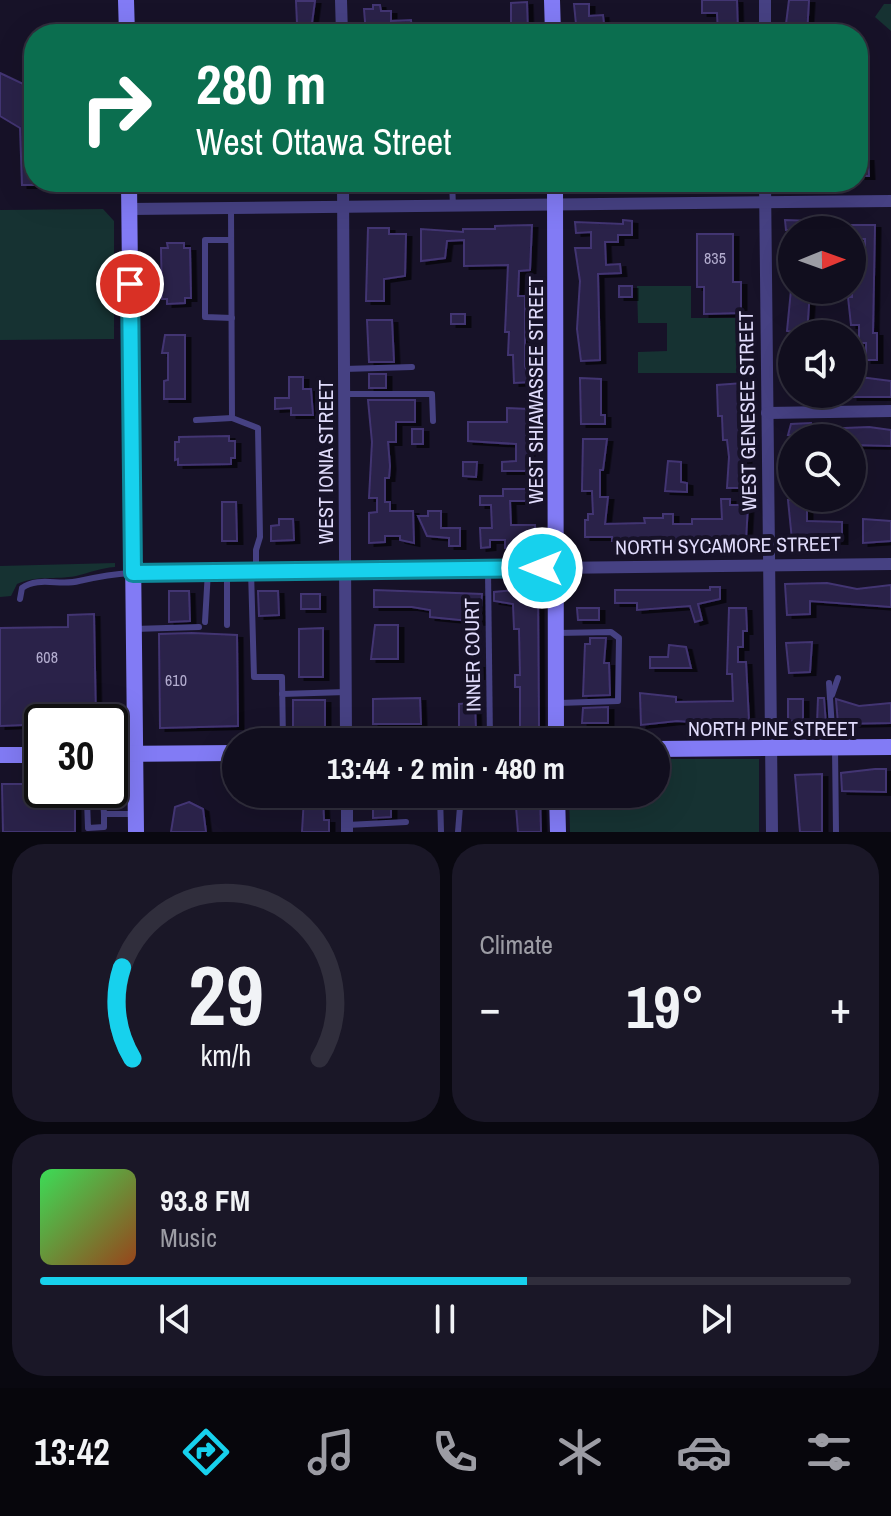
<!DOCTYPE html>
<meta charset="utf-8">
<style>
:root{--surface:#110e1e;--page:#1a1727;--text:#f1f3f6;--muted:#9c9ca4;--line:#302e3c;--accent:#17d1ed}
body{margin:0;font-family:"Archivo Narrow",sans-serif;background:var(--page);color:var(--text);height:100vh;display:flex;flex-direction:column;font-size:30px;white-space:nowrap}
*{box-sizing:border-box;margin:0}
p{font-size:26px;color:var(--muted)}
.icon{flex:none;width:44px;height:44px;fill:none;stroke:currentColor;stroke-width:2;stroke-linecap:round;stroke-linejoin:round}
.map{position:relative;height:832px;overflow:hidden}
.sheet{display:flex;flex-direction:column;gap:12px;padding:12px;background:#090810;flex:1}
.sheet>*{flex:none}
.banner{position:absolute;left:24px;top:24px;width:844px;height:168px;border-radius:32px;box-shadow:0 8px 32px #0002,0 0 0 2px var(--line);background:#0b6e4f;color:#fff;overflow:hidden}
.needle{width:52px;rotate:89deg}
.tools{position:absolute;left:778px;top:216px;display:grid;gap:16px}
.tools a{display:grid;place-items:center;width:88px;height:88px;border-radius:50%;background:var(--surface);box-shadow:0 8px 32px #0002,0 0 0 2px var(--line);font-size:40px}
.speed{position:absolute;left:24px;top:704px;display:flex;gap:16px;font-size:40px;font-weight:700;text-align:center}
.speed>*{display:grid;place-content:center;width:104px;height:104px;border-radius:50%;background:var(--surface);box-shadow:0 8px 32px #0002,0 0 0 2px var(--line);line-height:1}
.speed .limit{border:4px solid #111;border-radius:12px;background:#fff;color:#111}
.pin{position:absolute;display:grid;place-items:center;width:68px;height:68px;color:#fff;margin:-34px;border:4px solid #fff;border-radius:50%;box-shadow:0 2px 8px #0007}
.me{position:absolute;width:88px;margin:-44px;rotate:270deg;stroke-linejoin:round;filter:drop-shadow(0 0 6px #0008)}
.turn{display:flex;align-items:center;gap:28px;height:168px;padding:0 40px;font-size:36px}
.turn .icon{width:104px;height:104px;stroke-width:2.5}
.turn b{display:block;font-size:56px;line-height:68px}
.big{font-size:60px;font-weight:800;line-height:1.1}
.sheet .widget{flex:1;display:flex;flex-direction:column;justify-content:center;gap:12px;min-width:0;padding:0 28px;border-radius:32px;background:var(--page)}
.sheet .dial{align-items:center;gap:0}
.dial svg{height:208px;overflow:visible;fill:none;stroke:var(--line);stroke-width:7;stroke-linecap:round;text-anchor:middle}
.dial text{fill:var(--text);stroke:none}
.song{display:flex;align-items:center;gap:24px}
.cover{width:96px;height:96px;border-radius:12px;background:linear-gradient(135deg,hsl(130 70% 55%),hsl(20 70% 35%))}
.played{height:8px;border-radius:4px;background:linear-gradient(90deg,var(--accent) 60%,var(--line) 60%)}
.keys{display:flex;justify-content:space-around;direction:ltr}
.heat{display:flex;justify-content:space-between;align-items:center;font-size:44px;direction:ltr}
.sheet .tiles{flex:1;display:grid;gap:12px;grid-template-columns:1fr 1fr}
.widget:last-child{grid-column:span 2}
.trip{position:absolute;left:222px;top:728px;width:448px;height:80px;border-radius:40px;background:var(--surface);box-shadow:0 8px 32px #0002,0 0 0 2px var(--line);font-weight:800;line-height:80px;text-align:center}
.dock{display:flex;height:128px;justify-content:space-around;align-items:center;background:#07060c;color:var(--muted)}
.dock .icon{width:56px;height:56px}
.dock .selected{color:var(--accent)}
.dock b{font-size:36px;color:var(--text)}
.map>svg:first-child{display:block}
</style>
<div class="map">
<svg width="891" height="832" viewBox="0 0 891 832">
<defs>
<filter id="shadow"><feDropShadow dx="5.5" dy="3" stdDeviation="0" flood-color="#0009"/></filter>
</defs>
<rect width="100%" height="100%" fill="#171228"/>
<g fill="#163232">
<polygon points="884,4 891,4 891,31 875,17"/>
<polygon points="103,209 114,221 114,339 0,340 0,210"/>
<polygon points="637,286 691,286 691,318 744,318 744,373 638,373 638,352 667,351 667,323 638,323"/>
<path d="M 115,563 L 115,567 C 100,568 89,573 76,576 C 55,580 37,575 17,584 L 11,596 L 0,597 L 0,566 Z"/>
<polygon points="656,759 759,759 759,832 570,832 569,794 656,794"/>
</g>
<g fill="#292048" stroke="#423472" stroke-width="2" filter="url(#shadow)">
<polygon points="702,0 737,0 738,34 718,34 717,13 702,13"/>
<polygon points="789,0 809,0 807,34 790,34 790,24 786,24"/>
<polygon points="296,1 315,1 312,23 297,23"/>
<polygon points="527,2 528,34 511,34 511,3"/>
<polygon points="574,4 589,4 589,16 603,15 604,24 617,24 617,32 577,34"/>
<polygon points="373,5 380,5 381,11 391,11 391,21 411,20 412,29 366,34 364,9 373,9"/>
<rect x="157" y="25" width="17" height="9"/>
<polygon points="0,73 34,89 30,174 34,174 34,185 22,185 20,128 0,116"/>
<polygon points="858,158 868,158 869,176 860,176"/>
<polygon points="623,220 632,221 632,235 618,235 618,242 605,242 606,265 620,264 621,273 598,274 600,360 581,361 577,329 580,281 575,248 591,248 591,232 576,233 575,222 623,224"/>
<polygon points="785,220 812,221 812,230 786,230"/>
<polygon points="532,225 530,270 519,271 518,296 525,296 525,366 527,372 531,372 531,382 514,383 513,355 508,355 509,332 505,332 508,265 464,266 464,240 447,241 445,258 421,261 421,229 463,232 463,229 495,229 495,226"/>
<polygon points="852,225 875,225 873,333 877,333 877,360 866,360 866,343 859,343 859,325 851,325 848,297 852,297 852,279 859,277 859,258 865,258 865,239 852,239"/>
<polygon points="368,228 389,228 389,234 406,234 405,276 384,279 384,301 366,301"/>
<polygon points="697,234 733,234 733,282 741,282 741,313 704,314 704,287 697,287"/>
<polygon points="167,243 184,243 184,248 190,248 191,298 185,298 185,303 167,304 167,299 162,299 161,248 168,248"/>
<rect x="619" y="286" width="13" height="11"/>
<polygon points="791,290 810,290 807,334 787,331"/>
<rect x="451" y="314" width="14" height="10"/>
<polygon points="367,320 392,320 394,362 369,362"/>
<polygon points="165,335 185,335 185,399 164,399 164,381 168,380 168,353 162,353"/>
<rect x="369" y="374" width="17" height="14"/>
<polygon points="852,376 891,381 891,397 852,397"/>
<polygon points="289,377 303,377 303,389 311,389 313,415 291,415 291,408 275,409 275,398 289,398"/>
<polygon points="580,378 601,379 601,415 605,415 605,424 581,424"/>
<polygon points="743,383 743,396 739,396 740,428 746,428 746,488 727,488 729,457 727,440 723,440 722,416 718,416 717,385"/>
<polygon points="368,400 415,400 415,422 396,422 396,442 388,442 390,466 389,478 385,478 385,502 390,502 390,511 413,511 414,543 400,540 400,536 385,536 385,542 369,543 369,513 377,512 377,498 369,498 372,442"/>
<polygon points="507,408 528,409 529,466 526,471 502,471 502,462 516,461 516,444 468,441 468,422 507,422"/>
<polygon points="811,423 811,436 788,435 791,424"/>
<polygon points="869,427 891,430 891,446 852,445 852,438 821,438 821,429"/>
<rect x="412" y="429" width="11" height="15"/>
<polygon points="229,436 229,441 235,441 235,458 231,458 231,464 178,465 178,459 175,460 175,442 179,442 179,437"/>
<polygon points="583,439 607,439 603,470 600,470 600,497 608,497 605,524 645,523 644,518 663,518 663,514 673,514 673,524 692,524 692,519 722,519 721,499 730,499 730,505 748,505 746,540 693,544 693,540 612,541 612,537 585,537 585,520 588,520 588,514 593,514 592,491 582,491"/>
<polygon points="668,461 681,462 681,482 687,483 687,492 665,491"/>
<polygon points="463,462 477,462 476,477 463,476"/>
<polygon points="503,489 529,489 529,501 510,501 511,525 535,525 536,547 505,548 505,540 490,540 490,547 481,548 480,528 492,528 491,505 480,505 480,496 503,496"/>
<polygon points="807,499 807,521 842,522 842,541 792,540 788,500"/>
<polygon points="222,502 236,502 237,541 222,541"/>
<polygon points="428,511 441,511 441,528 460,528 460,546 449,546 449,538 427,536 418,516 428,516"/>
<polygon points="279,519 293,519 294,540 271,541 271,526 279,525"/>
<polygon points="863,519 891,521 891,541 863,543"/>
<polygon points="827,583 857,589 891,585 891,607 810,601 810,614 787,615 785,584"/>
<polygon points="710,587 720,587 720,599 698,604 702,620 695,622 690,606 637,610 637,603 615,603 615,590 710,590"/>
<polygon points="538,588 539,732 520,731 520,687 515,687 515,675 520,675 519,629 514,629 513,604 494,601 494,592"/>
<polygon points="374,590 482,594 480,622 430,617 430,610 412,607 374,607"/>
<polygon points="169,591 189,591 190,621 169,622"/>
<polygon points="258,591 278,591 279,615 259,616"/>
<rect x="301" y="594" width="19" height="15"/>
<polygon points="577,608 599,608 599,620 578,620"/>
<polygon points="729,608 746,608 747,631 743,631 743,647 738,647 738,662 746,662 749,721 719,724 677,721 641,725 640,693 676,697 676,702 733,701 732,674 727,674"/>
<polygon points="94,614 96,722 0,726 0,628 68,627 68,615"/>
<polygon points="375,625 398,625 398,659 371,659"/>
<polygon points="323,628 323,677 299,677 299,629"/>
<polygon points="192,633 237,635 238,726 160,728 159,634"/>
<polygon points="590,638 606,638 604,663 609,663 610,695 583,696 585,644 590,644"/>
<polygon points="812,642 810,672 789,673 786,643"/>
<polygon points="669,645 686,647 691,668 650,668 650,657 668,657"/>
<rect x="465" y="665" width="14" height="11"/>
<polygon points="420,698 421,724 373,724 373,699"/>
<polygon points="818,698 824,698 826,724 817,724"/>
<rect x="788" y="699" width="15" height="22"/>
<polygon points="836,699 859,706 891,703 891,723 838,724"/>
<rect x="293" y="700" width="32" height="28"/>
<polygon points="475,703 476,732 459,732 459,704"/>
<polygon points="608,707 608,723 582,723 583,708"/>
<polygon points="875,769 886,769 886,792 842,791 841,773"/>
<polygon points="822,774 822,832 800,832 795,775"/>
<polygon points="2,784 31,784 31,800 75,800 75,832 3,832"/>
<polygon points="373,794 428,794 428,802 391,802 391,817 373,818"/>
<polygon points="515,794 540,794 541,832 518,832"/>
<polygon points="323,797 324,820 329,820 329,832 302,832 304,798"/>
<polygon points="189,802 203,809 206,832 171,832 175,807"/>
</g>
<g fill="none" stroke-linecap="round" stroke-linejoin="round">
<g stroke="#464183" stroke-width="6">
<polyline points="452,182 453,206"/>
<polyline points="231,208 232,418 258,428 260,537 256,550 256,570"/>
<polyline points="231,240 205,240 205,317 232,318"/>
<polyline points="344,369 412,367"/>
<polyline points="344,394 432,394 433,421"/>
<polyline points="196,420 232,418"/>
<polyline points="488,570 490,742"/>
<polyline points="251,571 254,677 282,677 283,742"/>
<path d="M 20,599 L 22,588 C 38,576 60,586 79,581 C 97,577 111,574 130,573"/>
<polyline points="205,622 208,571"/>
<polyline points="227,625 227,571"/>
<polyline points="134,629 199,627"/>
<polyline points="556,633 611,632 619,638 618,701 559,703"/>
<polyline points="829,683 833,744"/>
<polyline points="282,694 346,692"/>
<polyline points="832,695 838,678"/>
<polyline points="835,748 836,832"/>
<polyline points="440,794 441,832"/>
<polyline points="104,814 104,827 88,828 87,800 103,799 104,814 136,814"/>
<polyline points="347,825 406,822"/>
<polyline points="458,832 461,794"/>
</g>
<g stroke="#464183" stroke-width="12">
<polyline points="341,0 342,34"/>
<polyline points="765,0 765,34"/>
<polyline points="343,182 346,742"/>
<polyline points="765,182 772,832"/>
<polyline points="129,209 891,201"/>
<polyline points="767,413 891,411"/>
<polyline points="133,573 891,564"/>
<polyline points="347,794 347,832"/>
</g>
<g stroke="#827bf5" stroke-width="16">
<polyline points="126,0 127,34"/>
<polyline points="552,0 553,34"/>
<polyline points="129,182 136,832"/>
<polyline points="555,182 556,742"/>
<polyline points="656,749 891,747"/>
<polyline points="110,754 236,753"/>
<polyline points="0,755 42,755"/>
<polyline points="557,794 558,832"/>
</g>
</g>
<g fill="none" stroke-linecap="round" stroke-linejoin="round">
<defs>
<polyline id="route" points="130,284 133,573 542,568"/>
</defs>
<use href="#route" stroke="#0f889a" stroke-width="20"/>
<use href="#route" stroke="#17d1ed" stroke-width="14"/>
</g>
<g text-anchor="middle" dominant-baseline="central" stroke-width="8" stroke-linejoin="round" paint-order="stroke">
<g font-size="16" fill="#b3adcf">
<text x="715" y="258">835</text>
<text x="47" y="657">608</text>
<text x="176" y="680">610</text>
</g>
<g font-size="20" fill="#e1dcfc" stroke="#171228">
<text transform="translate(535 390) rotate(-90)">WEST SHIAWASSEE STREET</text>
<text transform="translate(747 411) rotate(-91)">WEST GENESEE STREET</text>
<text transform="translate(325 462) rotate(-90)">WEST IONIA STREET</text>
<text transform="translate(728 545) rotate(-1)">NORTH SYCAMORE STREET</text>
<text transform="translate(472 655) rotate(-91)">INNER COURT</text>
<text x="773" y="728">NORTH PINE STREET</text>
</g>
</g>
</svg>
<div class="tools">
<a><svg class="needle" viewBox="-14 -14 28 28"><path d="M0-13l5 13h-10z" fill="#e53935"/><path d="M0 13l5-13h-10z" fill="#9c9ca4"/></svg></a>
<a><svg class="icon" aria-label="sound" viewBox="0 0 24 24"><path d="M4 9h4l5-4v14l-5-4H4zM17 9q2 3 0 6"/></svg></a>
<a><svg class="icon" aria-label="search" viewBox="0 0 24 24"><circle cx="10" cy="10" r="6"/><path d="M15 15l6 6"/></svg></a>
</div>
<div class="speed"><div class="limit">30</div></div>
<div class="pin" style="left:130px;top:284px;background:#d93025"><svg class="icon" aria-label="arrive" viewBox="0 0 24 24"><path d="M6 21V4h12l-3 4 3 4H6"/></svg></div>
<svg class="me" style="left:542px;top:568px" viewBox="-20 -20 40 40"><circle r="17" fill="#17d1ed" stroke="#fff" stroke-width="3"/><path d="M0-11L8 9 0 5-8 9z" fill="#fff"/></svg>
<div class="trip">13:44 · 2 min · 480 m</div>
<div class="banner">
<div class="turn"><svg class="icon" aria-label="right" viewBox="0 0 24 24"><path d="M7 20v-9h11M14 6l5 5-5 5"/></svg><div><b>280 m</b>West Ottawa Street</div></div>
</div>
</div>
<section class="sheet">
<div class="tiles">
<div class="widget dial"><svg viewBox="0 0 100 80">
<path d="M14 69A42 42 0 1 1 86 69"/>
<path d="M14 69A42 42 0 0 1 10 34" stroke="#17d1ed"/>
<text x="50" y="56" font-size="32" font-weight="700">29</text>
<text x="50" y="72" font-size="11">km/h</text>
</svg></div>
<div class="widget"><p>Climate</p>
<div class="heat"><a>−</a><b class="big">19°</b><a>+</a></div>
</div>
<div class="widget">
<div class="song"><i class="cover"></i><div><b>93.8 FM</b><p>Music</p></div></div>
<div class="played"></div>
<div class="keys"><svg class="icon" aria-label="previous" viewBox="0 0 24 24"><path d="M18 5L8 12l10 7zM5 5v14"/></svg><svg class="icon" aria-label="pause" viewBox="0 0 24 24"><path d="M8 5v14M16 5v14"/></svg><svg class="icon" aria-label="next" viewBox="0 0 24 24"><path d="M6 5l10 7-10 7zM19 5v14"/></svg></div>
</div>
</div>
</section>
<nav class="dock">
<b>13:42</b>
<svg class="icon selected" aria-label="directions" viewBox="0 0 24 24"><path d="M12 3l9 9-9 9-9-9zM9 14v-3h6M13 9l2 2-2 2"/></svg>
<svg class="icon" aria-label="music" viewBox="0 0 24 24"><path d="M9 18V5l10-2v13"/><circle cx="6" cy="18" r="3"/><circle cx="16" cy="16" r="3"/></svg>
<svg class="icon" aria-label="phone" viewBox="0 0 24 24"><path d="M5 4h4l2 5-3 2q2 4 5 5l2-3 5 2v4C11 20 4 13 5 4z"/></svg>
<svg class="icon" aria-label="climate" viewBox="0 0 24 24"><path d="M12 3v18M4 7l16 10M4 17L20 7"/></svg>
<svg class="icon" aria-label="car" viewBox="0 0 24 24"><path d="M5 17H2v-5l4-1 3-4h7l3 4 3 1v5h-3M9 17h6M6 11h13"/><circle cx="7" cy="17" r="2"/><circle cx="17" cy="17" r="2"/></svg>
<svg class="icon" aria-label="filters" viewBox="0 0 24 24"><path d="M4 7h16M4 17h16"/><circle cx="9" cy="7" r="2"/><circle cx="15" cy="17" r="2"/></svg>
</nav>
